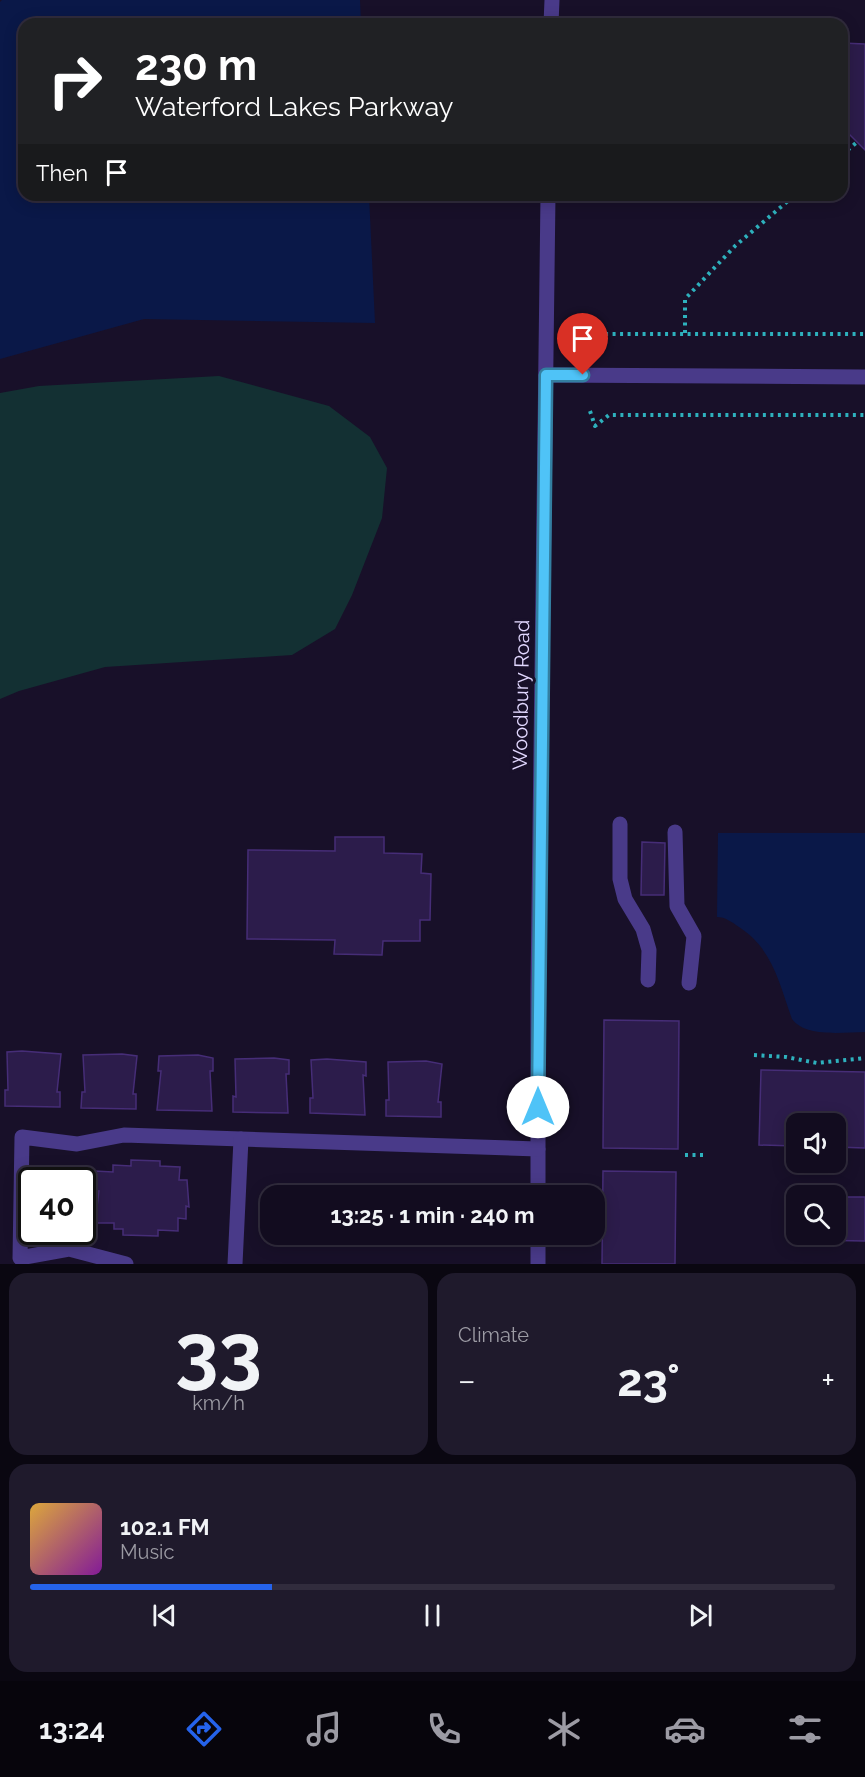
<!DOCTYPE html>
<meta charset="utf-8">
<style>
:root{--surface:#120c1f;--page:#1f1a2c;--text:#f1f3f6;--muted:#9c9ba4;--line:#312c3d;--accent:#2563eb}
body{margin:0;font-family:Raleway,sans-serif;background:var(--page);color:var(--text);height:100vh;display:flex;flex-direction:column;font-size:22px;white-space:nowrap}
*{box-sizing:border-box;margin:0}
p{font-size:20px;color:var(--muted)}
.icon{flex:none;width:33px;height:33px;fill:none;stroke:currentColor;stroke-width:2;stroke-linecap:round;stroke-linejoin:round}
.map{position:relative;height:1264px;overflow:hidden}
.details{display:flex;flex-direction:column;gap:9px;padding:9px;background:#0a0711;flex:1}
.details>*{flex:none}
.guide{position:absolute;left:18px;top:18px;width:830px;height:183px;border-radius:18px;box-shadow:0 3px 15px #0003,0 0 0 2px var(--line);background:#202124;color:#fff;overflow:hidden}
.tools{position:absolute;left:786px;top:1113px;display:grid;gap:12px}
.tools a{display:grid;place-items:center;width:60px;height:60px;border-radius:12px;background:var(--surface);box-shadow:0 3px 15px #0003,0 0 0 2px var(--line);font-size:30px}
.speed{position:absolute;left:18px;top:1167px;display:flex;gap:12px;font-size:30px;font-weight:700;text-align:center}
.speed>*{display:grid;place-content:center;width:78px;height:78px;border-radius:50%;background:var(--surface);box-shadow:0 3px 15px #0003,0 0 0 2px var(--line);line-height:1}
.speed .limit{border:3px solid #111;border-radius:9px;background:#fff;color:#111}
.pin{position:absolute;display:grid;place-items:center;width:51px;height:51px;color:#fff;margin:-62px -26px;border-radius:50% 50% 50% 0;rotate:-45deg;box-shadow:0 0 6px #0007}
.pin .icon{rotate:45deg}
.me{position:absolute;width:66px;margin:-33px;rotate:0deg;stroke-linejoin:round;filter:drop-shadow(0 0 4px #0008)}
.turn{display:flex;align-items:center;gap:21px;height:126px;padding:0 18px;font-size:27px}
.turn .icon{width:78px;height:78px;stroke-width:2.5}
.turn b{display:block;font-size:42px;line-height:51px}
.then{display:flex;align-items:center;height:57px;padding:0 18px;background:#0003;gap:12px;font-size:22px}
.big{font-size:45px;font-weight:700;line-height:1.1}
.details .card{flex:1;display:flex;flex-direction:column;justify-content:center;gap:9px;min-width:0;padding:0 21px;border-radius:18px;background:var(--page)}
.details .dial{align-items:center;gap:0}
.dial b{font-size:78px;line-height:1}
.song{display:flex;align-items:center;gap:18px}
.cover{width:72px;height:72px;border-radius:9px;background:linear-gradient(135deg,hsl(40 70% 55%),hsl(290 70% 35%))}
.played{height:6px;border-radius:3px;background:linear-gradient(90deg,var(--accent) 30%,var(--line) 30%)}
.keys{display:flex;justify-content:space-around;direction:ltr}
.heat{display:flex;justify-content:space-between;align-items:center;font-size:33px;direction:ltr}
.details .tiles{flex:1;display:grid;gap:9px;grid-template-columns:1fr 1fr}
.card:last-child{grid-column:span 2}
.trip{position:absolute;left:260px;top:1185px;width:345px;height:60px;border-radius:18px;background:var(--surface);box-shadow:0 3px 15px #0003,0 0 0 2px var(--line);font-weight:700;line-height:60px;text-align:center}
.dock{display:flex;height:96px;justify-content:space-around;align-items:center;background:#07050c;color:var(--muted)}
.dock .icon{width:42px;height:42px}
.dock .current{color:var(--accent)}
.dock b{font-size:27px;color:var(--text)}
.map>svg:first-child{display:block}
</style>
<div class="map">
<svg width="865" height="1264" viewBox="0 0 865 1264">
<rect width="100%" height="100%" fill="#181029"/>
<polygon fill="#133033" points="219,376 329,406 370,437 387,468 382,518 352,595 335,629 292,655 105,667 19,691 0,699 0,393 39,386"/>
<g fill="#0a1848">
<polygon points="2,0 360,0 361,24 24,24 24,195 369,195 375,323 144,319 0,359 0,2"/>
<path d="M 718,833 L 865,833 L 865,1032 C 844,1032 806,1038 792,1019 C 779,983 773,949 739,927 C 732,922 725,917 717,917 Z"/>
</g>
<g fill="#2c1c4b" stroke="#462d77" stroke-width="1.5">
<polygon points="842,43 865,44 865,150 842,127"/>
<polygon points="335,837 384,837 384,853 422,854 421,873 431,874 430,920 420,920 420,941 383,941 382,955 334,954 335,940 247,939 248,850 335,851"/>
<polygon points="642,842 665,843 664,895 641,895"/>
<polygon points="604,1020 679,1021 678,1149 603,1148"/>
<polygon points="22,1051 61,1054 57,1092 60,1092 60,1107 5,1106 5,1090 8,1090 7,1052"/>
<polygon points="122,1054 137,1056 133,1094 136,1094 136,1109 81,1108 82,1092 85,1092 83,1055"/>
<polygon points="198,1055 213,1058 213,1071 210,1071 212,1111 157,1110 161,1071 158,1071 159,1056"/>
<polygon points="274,1058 289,1060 289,1074 286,1074 288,1113 233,1112 233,1096 236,1097 235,1059"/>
<polygon points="327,1059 366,1062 366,1076 363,1075 365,1115 310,1113 310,1098 313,1098 311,1060"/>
<polygon points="426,1061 442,1064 438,1102 441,1102 441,1117 386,1116 386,1100 389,1100 388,1062"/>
<polygon points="761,1070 865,1072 865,1148 836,1147 836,1124 796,1124 796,1146 759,1145"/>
<polygon points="131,1160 160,1161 160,1166 180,1167 179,1180 187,1180 189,1207 186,1206 186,1219 178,1218 178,1231 158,1230 158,1236 123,1235 123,1229 114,1229 114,1223 95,1223 99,1191 94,1191 95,1171 113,1172 113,1165 131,1166"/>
<polygon points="603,1171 676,1172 675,1264 602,1264"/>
<polygon points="836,1197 865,1197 865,1241 812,1240 813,1234 836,1234"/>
</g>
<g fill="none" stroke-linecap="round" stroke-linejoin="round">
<g stroke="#2eb1bd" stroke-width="4" stroke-dasharray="3 4.5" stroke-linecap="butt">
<polyline points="842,155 857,142"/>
<polyline points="685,333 685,299 735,246 795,195"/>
<polyline points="576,337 575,330 597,334 865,334"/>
<polyline points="590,411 595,426 609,415 865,415"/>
<polyline points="754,1055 786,1057 817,1063 865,1058"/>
<polyline points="685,1155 705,1155"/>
</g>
<g stroke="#493a89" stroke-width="15">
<polyline points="551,24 552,0"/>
<polyline points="546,375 865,377"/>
<polyline points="620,824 620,879 625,899 643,929 649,950 648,980"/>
<polyline points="675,832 677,906 694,936 689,983"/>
<polyline points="538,1196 538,988 548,195"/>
<polyline points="538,1234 538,1264"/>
<polyline points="126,1264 69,1249 20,1258 22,1137 77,1144 124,1135 538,1149"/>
<polyline points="235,1264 241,1139"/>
</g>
</g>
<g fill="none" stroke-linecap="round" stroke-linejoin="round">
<defs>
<polyline id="route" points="538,1107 546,375 583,375"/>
</defs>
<use href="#route" stroke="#337fa1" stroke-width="15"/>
<use href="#route" stroke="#4fc3f7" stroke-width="10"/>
</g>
<g text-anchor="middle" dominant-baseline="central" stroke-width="6" stroke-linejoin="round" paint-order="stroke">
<g font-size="20" fill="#e2d8ff" stroke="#181029">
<text transform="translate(521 695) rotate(-89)">Woodbury Road</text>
</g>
</g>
</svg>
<div class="tools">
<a><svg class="icon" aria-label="sound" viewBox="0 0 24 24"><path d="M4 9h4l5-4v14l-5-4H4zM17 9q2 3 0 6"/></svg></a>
<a><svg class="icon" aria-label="search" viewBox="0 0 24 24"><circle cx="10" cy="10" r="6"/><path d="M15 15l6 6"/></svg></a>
</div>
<div class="speed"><div class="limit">40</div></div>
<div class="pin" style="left:583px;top:375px;background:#d93025"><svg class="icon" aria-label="arrive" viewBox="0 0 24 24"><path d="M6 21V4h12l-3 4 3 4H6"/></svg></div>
<svg class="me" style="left:538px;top:1107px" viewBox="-20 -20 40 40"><circle r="19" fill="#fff"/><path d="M0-13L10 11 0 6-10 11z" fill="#4fc3f7"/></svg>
<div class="trip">13:25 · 1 min · 240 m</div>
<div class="guide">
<div class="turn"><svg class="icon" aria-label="right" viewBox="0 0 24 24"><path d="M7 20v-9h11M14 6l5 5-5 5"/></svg><div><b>230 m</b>Waterford Lakes Parkway</div></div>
<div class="then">Then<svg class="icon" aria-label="arrive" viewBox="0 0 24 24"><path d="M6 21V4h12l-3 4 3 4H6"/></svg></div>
</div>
</div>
<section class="details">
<div class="tiles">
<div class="card dial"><b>33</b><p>km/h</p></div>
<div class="card"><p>Climate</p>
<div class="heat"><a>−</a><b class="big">23°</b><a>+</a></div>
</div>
<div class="card">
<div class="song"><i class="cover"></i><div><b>102.1 FM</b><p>Music</p></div></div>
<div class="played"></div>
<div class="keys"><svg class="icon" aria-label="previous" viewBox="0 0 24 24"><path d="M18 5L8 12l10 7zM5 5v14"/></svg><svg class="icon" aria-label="pause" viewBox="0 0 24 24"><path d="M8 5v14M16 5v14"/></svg><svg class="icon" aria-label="next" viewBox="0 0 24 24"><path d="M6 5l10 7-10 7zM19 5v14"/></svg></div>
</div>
</div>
</section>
<nav class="dock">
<b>13:24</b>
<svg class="icon current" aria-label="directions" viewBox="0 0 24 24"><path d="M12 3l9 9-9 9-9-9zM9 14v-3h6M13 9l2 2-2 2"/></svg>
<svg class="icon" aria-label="music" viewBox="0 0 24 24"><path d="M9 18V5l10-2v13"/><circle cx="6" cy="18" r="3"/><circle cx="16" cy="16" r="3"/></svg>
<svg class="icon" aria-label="phone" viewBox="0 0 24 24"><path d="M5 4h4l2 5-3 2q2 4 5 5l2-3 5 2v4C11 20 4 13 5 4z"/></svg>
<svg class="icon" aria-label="climate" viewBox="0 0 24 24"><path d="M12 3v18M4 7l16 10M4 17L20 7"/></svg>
<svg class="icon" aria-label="car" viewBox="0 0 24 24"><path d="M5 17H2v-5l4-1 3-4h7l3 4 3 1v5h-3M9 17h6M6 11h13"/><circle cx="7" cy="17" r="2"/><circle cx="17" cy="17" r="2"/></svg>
<svg class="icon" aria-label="filters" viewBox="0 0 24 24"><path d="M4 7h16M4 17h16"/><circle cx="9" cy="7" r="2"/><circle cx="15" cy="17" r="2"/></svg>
</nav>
